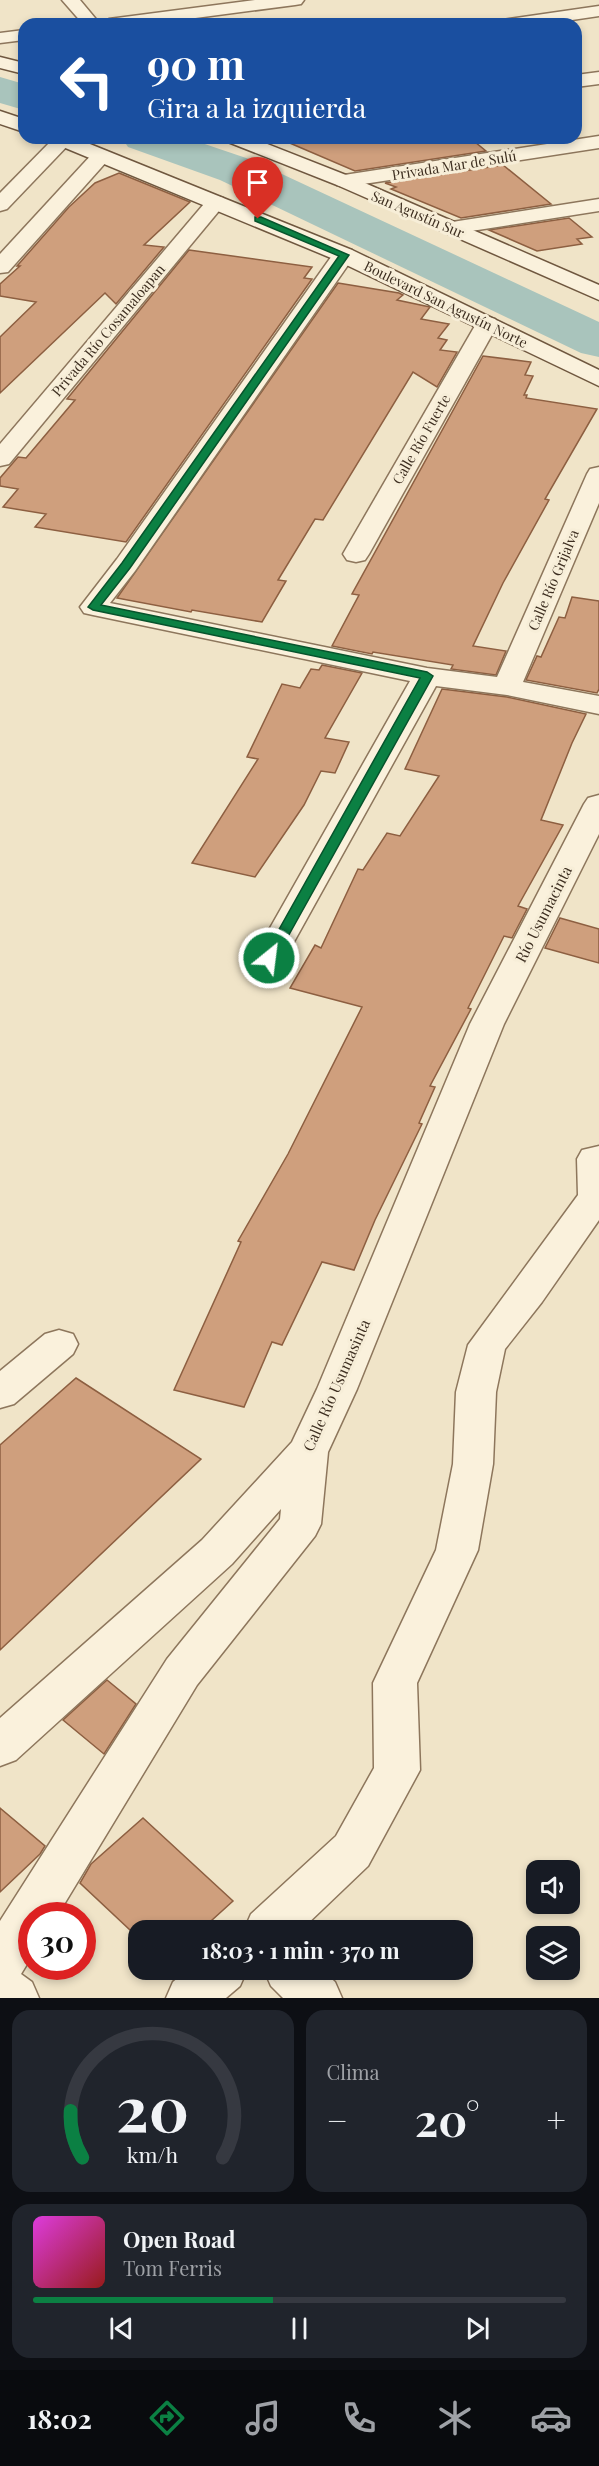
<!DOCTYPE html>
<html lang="es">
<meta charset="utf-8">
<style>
:root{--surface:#171b24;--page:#20242c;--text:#f1f3f6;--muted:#9ea1a6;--line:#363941;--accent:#0b8043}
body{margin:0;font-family:"Playfair Display",serif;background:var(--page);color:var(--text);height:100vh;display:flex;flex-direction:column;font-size:22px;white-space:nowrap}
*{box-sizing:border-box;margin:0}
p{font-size:20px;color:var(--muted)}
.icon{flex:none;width:33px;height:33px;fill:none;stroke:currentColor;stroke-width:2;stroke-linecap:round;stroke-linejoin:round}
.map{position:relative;height:1998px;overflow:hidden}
.sheet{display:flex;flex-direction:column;gap:12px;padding:12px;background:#0d0f14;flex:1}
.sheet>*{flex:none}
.banner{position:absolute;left:18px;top:18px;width:564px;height:126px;border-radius:18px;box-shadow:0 3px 9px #0003;background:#1a4fa0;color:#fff;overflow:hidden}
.controls{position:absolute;left:526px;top:1860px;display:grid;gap:12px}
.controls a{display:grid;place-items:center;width:54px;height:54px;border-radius:12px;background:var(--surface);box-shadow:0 3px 9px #0003;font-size:30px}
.speed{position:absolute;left:18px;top:1902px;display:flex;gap:12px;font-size:30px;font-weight:700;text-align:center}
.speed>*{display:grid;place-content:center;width:78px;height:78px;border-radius:50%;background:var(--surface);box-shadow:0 3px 9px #0003;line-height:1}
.speed .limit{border:9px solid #d22;background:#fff;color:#111}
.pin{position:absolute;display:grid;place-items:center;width:51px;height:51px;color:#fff;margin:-62px -26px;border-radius:50% 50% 50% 0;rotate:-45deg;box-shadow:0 0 6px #0007}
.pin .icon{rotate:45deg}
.me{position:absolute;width:66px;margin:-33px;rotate:29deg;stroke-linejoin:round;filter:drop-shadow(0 0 4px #0008)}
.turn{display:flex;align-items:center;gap:21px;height:126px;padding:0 30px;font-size:27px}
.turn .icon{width:78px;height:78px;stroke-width:2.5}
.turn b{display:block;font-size:42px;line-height:51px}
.big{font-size:45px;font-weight:700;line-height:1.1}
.sheet .card{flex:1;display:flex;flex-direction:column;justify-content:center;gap:9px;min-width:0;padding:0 21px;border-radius:18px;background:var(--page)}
.sheet .dial{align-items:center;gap:0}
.dial svg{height:156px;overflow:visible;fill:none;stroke:var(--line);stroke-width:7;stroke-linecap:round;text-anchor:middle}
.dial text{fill:var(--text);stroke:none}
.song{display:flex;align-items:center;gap:18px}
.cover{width:72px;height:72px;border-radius:9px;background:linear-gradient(135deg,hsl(300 70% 55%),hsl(0 70% 35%))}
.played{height:6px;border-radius:3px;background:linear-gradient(90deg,var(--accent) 45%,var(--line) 45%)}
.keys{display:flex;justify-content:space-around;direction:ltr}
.heat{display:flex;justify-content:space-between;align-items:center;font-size:33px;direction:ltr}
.sheet .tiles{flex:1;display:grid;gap:12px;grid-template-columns:1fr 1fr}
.card:last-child{grid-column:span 2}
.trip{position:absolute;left:128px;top:1920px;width:345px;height:60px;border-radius:18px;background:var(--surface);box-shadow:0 3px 9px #0003;font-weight:700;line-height:60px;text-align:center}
.tabs{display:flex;height:96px;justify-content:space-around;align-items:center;background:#090b0e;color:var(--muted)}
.tabs .icon{width:42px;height:42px}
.tabs .current{color:var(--accent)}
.tabs b{font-size:27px;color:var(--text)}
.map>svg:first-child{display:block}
</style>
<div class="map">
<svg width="599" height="1998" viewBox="0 0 599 1998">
<rect width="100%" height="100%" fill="#f0e4c8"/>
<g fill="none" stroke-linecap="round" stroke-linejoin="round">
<g fill="#a9c4bc" fill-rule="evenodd">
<polygon points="0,77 24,84 24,110 0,103"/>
<polygon points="122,138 187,138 252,160 599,322 599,357 581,353 220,180 128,147"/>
</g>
</g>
<g fill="#cf9f7d" stroke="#8d5f41" stroke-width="1.5">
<polygon points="278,138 470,138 486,151 355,171"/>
<polygon points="503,165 551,204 461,218 391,189 396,187 385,183"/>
<polygon points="119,173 190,202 144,245 164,247 116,304 105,293 0,393 0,337 36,302 0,296 0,284 20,266 17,266 69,207 95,183"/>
<polygon points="569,218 592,237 577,239 582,244 537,251 489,230"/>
<polygon points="189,250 312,267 304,278 312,279 126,542 35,527 46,514 3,507 18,489 0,486 0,478 18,457 26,458 75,400 67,399"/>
<polygon points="338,283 399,293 403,295 397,300 430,307 421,319 449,324 438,338 447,340 440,350 457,352 437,387 413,372 323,520 315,519 278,580 286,581 262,622 192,610 191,612 117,598"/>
<polygon points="483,356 531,362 525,375 533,376 524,395 527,395 526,398 597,409 545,499 549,500 503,583 473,646 506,651 496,675 451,669 453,665 373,652 372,654 332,646 359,595 352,594"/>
<polygon points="572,597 599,601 599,689 597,693 526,680 537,656 541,657 559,617 565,618"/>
<polygon points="322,665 362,673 325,738 349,742 335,773 321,771 304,805 255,877 192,863 258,759 247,757 282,684 300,688 311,669 319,670"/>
<polygon points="442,689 507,697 586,714 572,743 541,820 563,825 518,906 527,909 512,938 504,936 468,1008 471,1009 430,1086 435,1087 419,1123 422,1124 375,1220 354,1270 322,1262 282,1345 272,1342 244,1407 174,1390 241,1242 238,1241 288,1154 362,1007 290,988 315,945 321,948 358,869 363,870 387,833 400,836 439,776 405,769"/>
<polygon points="560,918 599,929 599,963 545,948"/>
<polygon points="76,1378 201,1459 0,1650 0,1445"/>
<polygon points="107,1680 136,1704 104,1754 63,1720"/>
<polygon points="0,1808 45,1846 40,1854 0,1892"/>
<polygon points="143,1818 233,1901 201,1930 130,1930 80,1883 91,1864"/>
</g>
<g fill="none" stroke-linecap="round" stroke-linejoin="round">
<defs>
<g id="street">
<polygon points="62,0 80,0 100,24 109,19 255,0 304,0 301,4 295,5 150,24 83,24"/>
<polygon points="599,6 599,16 545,24 500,24 503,20 509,19"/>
<polygon points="24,30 24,40 0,43 0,33"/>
<polygon points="599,72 599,84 576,87 576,75"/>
<polygon points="599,136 599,148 344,187 337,185 334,181 337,177 344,175"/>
<polygon points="54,138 71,138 73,140 7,209 0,211 0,193"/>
<polygon points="101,150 108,152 111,156 108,160 8,272 0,273 0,254 94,152"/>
<polygon points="216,196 223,198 226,202 223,206 9,464 0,466 0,444 209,198"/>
<polygon points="599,199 599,211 452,234 445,232 442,228 445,224 452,222"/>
<polygon points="344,249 352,250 355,255 135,571 110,603 427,668 497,677 587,474 590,469 599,467 599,503 523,682 599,696 599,714 507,695 436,686 285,958 280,965 269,968 258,965 253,958 410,681 93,615 84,613 80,607 117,559 336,250"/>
<polygon points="487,317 495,319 498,324 369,554 365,560 356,562 347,560 343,554 476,324 479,319"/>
<polygon points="599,795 599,834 504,1024 357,1389 328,1452 321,1524 315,1536 197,1685 57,1916 32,1916 32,1956 21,1974 32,1982 39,1998 0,1998 0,1921 167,1659 280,1519 281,1509 232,1564 16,1760 0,1766 0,1718 202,1540 292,1442 317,1389 470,1024 584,804 588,798"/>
<polygon points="599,1146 599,1220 542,1302 505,1349 496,1392 493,1464 478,1550 417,1683 420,1770 368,1866 301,1930 244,1930 251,1914 336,1836 374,1768 373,1683 436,1550 453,1464 456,1392 468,1345 578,1195 577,1159 582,1150"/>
<polygon points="59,1330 73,1334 78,1344 73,1354 14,1404 0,1408 0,1371 45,1334"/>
<polygon points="187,1970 247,1970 240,1986 226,1998 166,1998 173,1982"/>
<polygon points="264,1970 322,1970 335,1982 342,1998 283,1998 271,1986"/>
</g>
<g id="secondary">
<polygon points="0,57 24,63 24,74 0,68"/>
<polygon points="0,111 24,119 24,132 0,124"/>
<polygon points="48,138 75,138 352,250 599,370 599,386 336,260 51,142"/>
<polygon points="225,138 252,138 351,177 599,285 599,300 337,185 228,142"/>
</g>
</defs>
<use href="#street" stroke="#8d765c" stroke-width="3"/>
<use href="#secondary" stroke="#6f573f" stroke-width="3"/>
<use href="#street" fill="#faf1dc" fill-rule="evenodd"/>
<use href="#secondary" fill="#faf1dc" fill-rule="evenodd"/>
</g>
<polygon fill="#0b8043" stroke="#07532c" stroke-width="1.5" points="255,217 261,217 349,255 130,568 101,605 427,672 433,676 276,958 269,962 263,958 420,678 93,610 88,607 122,563 339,256 255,221"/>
<g text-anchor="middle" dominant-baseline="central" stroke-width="6" stroke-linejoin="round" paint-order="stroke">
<g font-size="14" fill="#3d2e20" stroke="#f7eed8">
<text transform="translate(454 165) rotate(-9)">Privada Mar de Sulú</text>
<text transform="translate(418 214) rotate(23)">San Agustín Sur</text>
<text transform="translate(446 304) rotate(26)">Boulevard San Agustín Norte</text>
<text transform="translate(108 330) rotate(-50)">Privada Río Cosamaloapan</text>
<text transform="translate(421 439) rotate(-60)">Calle Río Fuerte</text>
<text transform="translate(553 580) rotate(-67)">Calle Río Grijalva</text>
</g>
<g font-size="15" fill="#3d2e20" stroke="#f7eed8">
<text transform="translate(543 914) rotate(-63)">Río Usumacinta</text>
<text transform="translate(336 1385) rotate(-66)">Calle Río Usumasinta</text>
</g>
</g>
</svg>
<div class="controls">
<a><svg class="icon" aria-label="sound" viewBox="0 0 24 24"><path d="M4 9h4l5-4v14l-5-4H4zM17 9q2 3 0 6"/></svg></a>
<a><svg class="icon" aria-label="layers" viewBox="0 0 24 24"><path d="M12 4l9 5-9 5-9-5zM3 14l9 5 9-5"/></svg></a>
</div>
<div class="speed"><div class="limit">30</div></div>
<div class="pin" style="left:258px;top:219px;background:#d93025"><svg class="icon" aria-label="arrive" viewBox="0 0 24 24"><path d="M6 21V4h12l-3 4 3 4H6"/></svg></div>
<svg class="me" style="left:269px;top:958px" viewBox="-20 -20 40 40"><circle r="17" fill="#0b8043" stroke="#fff" stroke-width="3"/><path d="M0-11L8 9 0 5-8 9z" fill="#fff"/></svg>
<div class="trip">18:03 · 1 min · 370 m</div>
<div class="banner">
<div class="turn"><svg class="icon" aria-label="left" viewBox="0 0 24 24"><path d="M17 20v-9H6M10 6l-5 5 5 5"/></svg><div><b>90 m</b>Gira a la izquierda</div></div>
</div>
</div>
<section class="sheet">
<div class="tiles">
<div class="card dial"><svg viewBox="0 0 100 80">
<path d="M14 69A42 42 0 1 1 86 69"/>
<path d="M14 69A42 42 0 0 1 8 45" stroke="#0b8043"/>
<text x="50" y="56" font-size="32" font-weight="700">20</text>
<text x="50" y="72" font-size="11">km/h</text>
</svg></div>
<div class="card"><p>Clima</p>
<div class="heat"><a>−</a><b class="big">20°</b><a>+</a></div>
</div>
<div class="card">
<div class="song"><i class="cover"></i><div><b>Open Road</b><p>Tom Ferris</p></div></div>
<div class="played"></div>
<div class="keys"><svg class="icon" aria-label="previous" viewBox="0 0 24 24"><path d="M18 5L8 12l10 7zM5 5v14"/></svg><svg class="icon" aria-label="pause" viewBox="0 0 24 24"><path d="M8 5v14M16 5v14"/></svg><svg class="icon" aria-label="next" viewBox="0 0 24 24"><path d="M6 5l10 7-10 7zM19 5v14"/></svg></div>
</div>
</div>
</section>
<nav class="tabs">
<b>18:02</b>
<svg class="icon current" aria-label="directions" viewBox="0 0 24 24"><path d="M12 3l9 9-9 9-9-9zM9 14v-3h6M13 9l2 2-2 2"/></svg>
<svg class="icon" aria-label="music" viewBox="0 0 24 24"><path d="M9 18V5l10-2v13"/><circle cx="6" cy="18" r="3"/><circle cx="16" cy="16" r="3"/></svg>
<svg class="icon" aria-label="phone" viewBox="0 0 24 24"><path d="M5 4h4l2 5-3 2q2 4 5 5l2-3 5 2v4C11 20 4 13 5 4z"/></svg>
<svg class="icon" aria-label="climate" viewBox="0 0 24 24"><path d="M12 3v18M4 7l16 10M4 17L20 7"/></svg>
<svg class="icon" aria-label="car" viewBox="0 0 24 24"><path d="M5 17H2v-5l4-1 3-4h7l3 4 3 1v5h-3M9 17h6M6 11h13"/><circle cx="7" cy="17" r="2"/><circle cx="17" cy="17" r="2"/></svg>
</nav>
